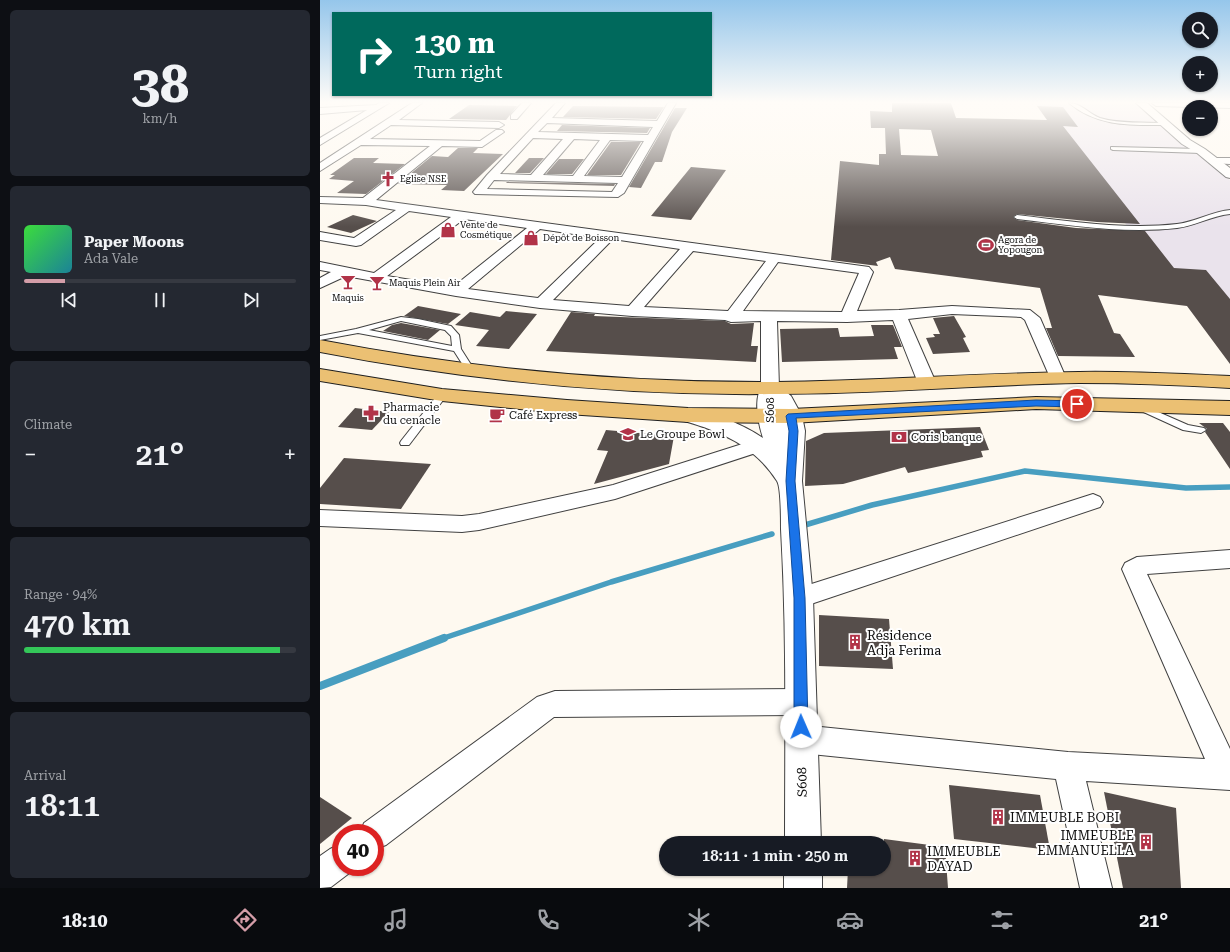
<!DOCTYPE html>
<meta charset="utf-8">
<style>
:root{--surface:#171b24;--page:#242831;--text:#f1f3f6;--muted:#9ea1a6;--line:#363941;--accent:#d49da8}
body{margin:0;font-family:"Roboto Serif",serif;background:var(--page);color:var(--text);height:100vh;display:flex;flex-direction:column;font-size:15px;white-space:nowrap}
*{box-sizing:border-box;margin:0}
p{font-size:13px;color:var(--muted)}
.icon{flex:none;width:22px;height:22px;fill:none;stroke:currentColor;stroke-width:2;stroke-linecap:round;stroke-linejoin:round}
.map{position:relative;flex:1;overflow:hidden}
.side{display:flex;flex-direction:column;gap:10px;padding:10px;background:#0d0f14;width:320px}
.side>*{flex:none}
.banner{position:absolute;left:12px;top:12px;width:380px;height:84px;border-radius:0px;box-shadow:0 1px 3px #0004;background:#00695c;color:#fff;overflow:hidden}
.tools{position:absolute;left:862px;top:12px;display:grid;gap:8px}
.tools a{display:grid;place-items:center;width:36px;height:36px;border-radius:50%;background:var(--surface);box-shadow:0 1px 3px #0004;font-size:20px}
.speed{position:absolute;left:12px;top:824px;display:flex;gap:8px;font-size:20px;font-weight:700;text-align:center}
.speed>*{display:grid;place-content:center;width:52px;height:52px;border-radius:50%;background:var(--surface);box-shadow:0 1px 3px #0004;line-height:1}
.speed .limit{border:6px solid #d22;background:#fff;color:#111}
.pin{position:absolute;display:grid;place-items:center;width:34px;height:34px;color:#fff;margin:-17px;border:2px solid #fff;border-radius:50%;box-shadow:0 1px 4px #0007}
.me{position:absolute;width:44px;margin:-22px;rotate:359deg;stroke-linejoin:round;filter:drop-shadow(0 0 3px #0008)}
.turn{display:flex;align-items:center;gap:14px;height:84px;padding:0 16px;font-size:18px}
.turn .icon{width:52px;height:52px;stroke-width:2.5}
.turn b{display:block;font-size:28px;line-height:34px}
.big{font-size:30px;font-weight:600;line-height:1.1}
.side .widget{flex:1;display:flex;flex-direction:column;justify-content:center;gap:6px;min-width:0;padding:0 14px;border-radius:6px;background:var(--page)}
.side .dial{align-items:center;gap:0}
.dial b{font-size:52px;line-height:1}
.song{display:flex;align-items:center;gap:12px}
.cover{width:48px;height:48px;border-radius:6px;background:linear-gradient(135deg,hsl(120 70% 55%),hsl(190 70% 35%))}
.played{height:4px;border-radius:2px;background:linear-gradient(90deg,var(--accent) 15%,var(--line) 15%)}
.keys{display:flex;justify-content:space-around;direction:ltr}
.heat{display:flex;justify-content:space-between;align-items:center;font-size:22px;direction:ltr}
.charge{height:6px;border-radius:3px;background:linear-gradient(90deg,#34c759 94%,var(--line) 0)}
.trip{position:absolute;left:339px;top:836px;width:232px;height:40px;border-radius:20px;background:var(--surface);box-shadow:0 1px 3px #0004;font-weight:600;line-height:40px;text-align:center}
.tabs{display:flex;height:64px;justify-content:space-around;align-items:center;background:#090b0e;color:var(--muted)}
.tabs .icon{width:28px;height:28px}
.tabs .active{color:var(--accent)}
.tabs b{font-size:18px;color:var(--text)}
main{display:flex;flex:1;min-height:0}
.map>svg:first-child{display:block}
</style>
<main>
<section class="side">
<div class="widget dial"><b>38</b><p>km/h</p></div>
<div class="widget">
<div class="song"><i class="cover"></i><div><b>Paper Moons</b><p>Ada Vale</p></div></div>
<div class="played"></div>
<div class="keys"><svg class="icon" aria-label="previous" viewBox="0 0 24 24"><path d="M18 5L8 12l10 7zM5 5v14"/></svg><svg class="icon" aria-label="pause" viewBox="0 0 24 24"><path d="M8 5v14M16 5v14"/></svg><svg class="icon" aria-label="next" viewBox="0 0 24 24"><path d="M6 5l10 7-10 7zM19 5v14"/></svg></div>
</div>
<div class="widget"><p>Climate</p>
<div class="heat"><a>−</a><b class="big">21°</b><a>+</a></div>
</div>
<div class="widget"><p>Range · 94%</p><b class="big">470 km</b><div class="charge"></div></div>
<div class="widget"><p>Arrival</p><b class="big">18:11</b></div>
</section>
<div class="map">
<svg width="910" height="888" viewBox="0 0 910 888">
<rect width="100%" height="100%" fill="#fef9f0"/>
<polygon fill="#eae3ec" points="715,103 824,103 910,180 910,363"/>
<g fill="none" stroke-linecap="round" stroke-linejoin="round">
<g stroke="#489ec0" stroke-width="5.5">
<polyline points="485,525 552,505 705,471 866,488 910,487"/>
<polyline points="121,639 291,582 452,534"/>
</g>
<polyline stroke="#489ec0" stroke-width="8" points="0,686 124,638"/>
</g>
<g fill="#564e4b" fill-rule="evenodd">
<path d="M 572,103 L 631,103 L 636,118 L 727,120 L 717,106 L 743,107 L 758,127 L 743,126 L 820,224 L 777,222 L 697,214 L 693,217 L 697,220 L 756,228 L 825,231 L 854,268 L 886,270 L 910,299 L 910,364 L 867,306 L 778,295 L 794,333 L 800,334 L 815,357 L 738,356 L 726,328 L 732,328 L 720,288 L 575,269 L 570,257 L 556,262 L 558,266 L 511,260 L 520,161 L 559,165 L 559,154 L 566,154 L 565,128 L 551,128 L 550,111 L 572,112 ZM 579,129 L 611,130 L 618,156 L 581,155 Z"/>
<polygon points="149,105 197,106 186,120 129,119"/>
<polygon points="253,106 344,107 336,119 243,117"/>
<polygon points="355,108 367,108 352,132 342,162 335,162 321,188 309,187"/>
<polygon points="242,125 330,128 327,133 237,131"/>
<polygon points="291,142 321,142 301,175 267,175"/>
<polygon points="138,148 158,148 153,153 183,154 144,191 121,190 127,185 78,184 112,156 128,157"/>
<polygon points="34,158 59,158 53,163 85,164 46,194 17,193 34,181 9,179 15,175 10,175"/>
<polygon points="209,158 224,158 210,173 195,173"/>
<polygon points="239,159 264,159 252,174 226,174"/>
<polygon points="371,167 406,170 371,220 331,216"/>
<polygon points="187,182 295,184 294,186 186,183"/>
<polygon points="33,215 57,221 31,233 7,227"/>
<polygon points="98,306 141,314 128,324 84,316"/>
<polygon points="186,311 217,314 189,349 156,346 169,330 135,325 150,312 180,317"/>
<polygon points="251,312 275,314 274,316 405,321 411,324 434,323 431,346 438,346 436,362 226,351"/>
<polygon points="634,316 646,337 643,338 650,352 613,354 606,338 615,337 613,334 620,334 613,318"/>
<polygon points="81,323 120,330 108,340 63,331 72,325"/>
<polygon points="551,325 573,325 582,347 574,347 578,359 462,362 460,329 518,328 520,337 554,336"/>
<polygon points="35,408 69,412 52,430 18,427"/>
<polygon points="879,423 903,423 910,432 910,469 885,432 887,429"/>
<polygon points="660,427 669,450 661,451 663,457 588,473 585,467 523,484 485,486 486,441 504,433"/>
<polygon points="286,430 354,436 349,464 274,484 288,451 277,450"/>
<polygon points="24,458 111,464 81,509 0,504 0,488"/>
<polygon points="499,615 569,619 573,669 499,666"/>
<polygon points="629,785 720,795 730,850 634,839"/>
<polygon points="784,792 856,808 861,888 803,888"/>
<polygon points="0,797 32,818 0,844"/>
<polygon points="564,839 625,847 628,888 527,888 528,869 564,869"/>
</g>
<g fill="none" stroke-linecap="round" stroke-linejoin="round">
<defs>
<g id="service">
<path d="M 749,103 C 761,103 769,114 780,118 C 800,124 825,122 846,123 L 848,124 L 846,125 C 810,125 778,127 749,103 Z"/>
<polygon points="791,147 881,149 884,151 881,153 793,150 791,149"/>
<path d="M 910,210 L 910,214 C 891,216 875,226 857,228 C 804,234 749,225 697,219 L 694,217 L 697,215 C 749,221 804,230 857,224 C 875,222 891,212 910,210 Z"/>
<path d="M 81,317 L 98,319 L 131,326 L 139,335 L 141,349 L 155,371 L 154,373 L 148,373 L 134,351 L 38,333 L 0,340 L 0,336 L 36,329 ZM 81,321 L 125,330 L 131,336 L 132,346 L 49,330 Z"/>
<polygon points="122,392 127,395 89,445 81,445 80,443 81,441 119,393"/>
<polygon points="820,404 868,425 884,428 886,430 881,433 863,430 817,409 815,407 817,405"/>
</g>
<g id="minor">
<polygon points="59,103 69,103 0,145 0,138 47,110 0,114 0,108 56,105"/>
<path d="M 92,103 L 102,103 L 79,120 L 179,122 L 184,125 L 179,128 L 71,125 L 50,139 L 160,141 L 176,130 L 182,130 L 184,132 L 162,147 L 122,146 L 56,200 L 549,267 L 553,272 L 537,311 L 579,310 L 632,306 L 710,310 L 720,318 L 746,378 L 744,382 L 738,383 L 732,382 L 705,320 L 701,317 L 632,314 L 588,319 L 616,383 L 613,387 L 607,388 L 601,387 L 598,383 L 573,320 L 527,322 L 457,321 L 459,388 L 456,392 L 450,393 L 444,392 L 441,388 L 441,321 L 411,322 L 405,320 L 312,316 L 220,308 L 136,296 L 26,276 L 0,288 L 0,278 L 11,272 L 0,270 L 0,262 L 54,273 L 131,217 L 89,211 L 41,245 L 36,246 L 0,240 L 0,232 L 34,238 L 76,210 L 46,205 L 0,203 L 0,197 L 43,198 L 110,146 L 41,145 L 0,171 L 0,163 ZM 144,219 L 207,228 L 133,287 L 67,276 ZM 220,229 L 280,238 L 218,298 L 148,289 ZM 293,239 L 360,249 L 309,306 L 233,300 ZM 373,251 L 446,261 L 408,311 L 324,307 ZM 458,262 L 539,273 L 522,312 L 423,311 Z"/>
<polygon points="202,103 211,103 197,119 191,119 191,115"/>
<path d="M 236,103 L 245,103 L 232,118 L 337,121 L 348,103 L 356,103 L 304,193 L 298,197 L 155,194 L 153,192 L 167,175 ZM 227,123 L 333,127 L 328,135 L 218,132 ZM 213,138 L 243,139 L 211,175 L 180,174 ZM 254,139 L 280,140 L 253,176 L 223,175 ZM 290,140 L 324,141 L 302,177 L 264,176 ZM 174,180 L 298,183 L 292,192 L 167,189 Z"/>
<polygon points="832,103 910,103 910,108 836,106"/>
<polygon points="894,158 910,158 910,164 890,163 889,161 890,159"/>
<polygon points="438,439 445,440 448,445 445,450 295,499 159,530 142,532 0,526 0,510 142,516 159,514 293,485"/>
<polygon points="773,494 780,497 783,502 780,507 479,608 471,605 467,598 471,591 479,588"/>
<polygon points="910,550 910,568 827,574 910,749 910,790 766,781 792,888 760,888 736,779 481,753 471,749 467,739 471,729 481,725 748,752 885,759 802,569 805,563 817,557"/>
<polygon points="481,689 491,693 494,702 491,711 481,715 234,717 66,845 55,849 55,833 40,833 44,823 217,697 235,691"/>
<polygon points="21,844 21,867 34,867 32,871 11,887 0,888 0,856 10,849"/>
</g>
<g id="tertiary">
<polygon points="816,103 827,103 870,140 885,149 910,168 910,178 906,177 877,153 862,144"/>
<path d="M 450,382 L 457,384 L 471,396 L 482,416 L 485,431 L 482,481 L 493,598 L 501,843 L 465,843 C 465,738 467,634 461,529 C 461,520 461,487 457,481 C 434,445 400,431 361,420 L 358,415 L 361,410 C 380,405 426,426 443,438 C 438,422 433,398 443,384 Z"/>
<rect x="464" y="869" width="38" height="19"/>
</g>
<g id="primary">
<path d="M 0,340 C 151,369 303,383 456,382 C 557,381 658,373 759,372 C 809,371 860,374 910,376 L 910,388 C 860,385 809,383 759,383 C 658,385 557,394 456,394 C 303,396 151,381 0,352 Z"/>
<polygon points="0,369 122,389 247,400 368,408 471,409 716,397 910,401 910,415 716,409 471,423 368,422 247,414 122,401 0,381"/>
</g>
</defs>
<use href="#service" stroke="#414141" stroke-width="2"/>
<use href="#minor" stroke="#414141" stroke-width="2"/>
<use href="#tertiary" stroke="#414141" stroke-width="2"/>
<use href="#primary" stroke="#1f1f1f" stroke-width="2"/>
<use href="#service" fill="#fff" fill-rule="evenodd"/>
<use href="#minor" fill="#fff" fill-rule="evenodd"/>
<use href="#tertiary" fill="#fff" fill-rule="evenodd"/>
<use href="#primary" fill="#ebc073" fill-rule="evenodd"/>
</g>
<linearGradient id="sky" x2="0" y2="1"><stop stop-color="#95c6eb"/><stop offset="0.45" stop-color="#fffcf8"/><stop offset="1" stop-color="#fffcf8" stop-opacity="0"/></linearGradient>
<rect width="910" height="227" fill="url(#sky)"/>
<polygon fill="#1a73e8" stroke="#114b97" points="716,400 757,401 761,404 757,407 716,406 476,418 478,431 475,481 485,598 488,727 486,732 481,733 476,732 474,727 474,598 466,481 469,431 466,416 468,414"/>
<defs>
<symbol id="church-bare" viewBox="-9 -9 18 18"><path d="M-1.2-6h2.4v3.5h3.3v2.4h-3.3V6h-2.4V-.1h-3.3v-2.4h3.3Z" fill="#b13348" stroke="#fff" stroke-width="2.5" paint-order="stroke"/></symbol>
<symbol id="shop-bare" viewBox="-9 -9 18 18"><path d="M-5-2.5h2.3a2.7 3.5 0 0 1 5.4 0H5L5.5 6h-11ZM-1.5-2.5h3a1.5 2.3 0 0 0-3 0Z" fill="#b13348" stroke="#fff" stroke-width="2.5" paint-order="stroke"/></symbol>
<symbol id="stadium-bare" viewBox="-9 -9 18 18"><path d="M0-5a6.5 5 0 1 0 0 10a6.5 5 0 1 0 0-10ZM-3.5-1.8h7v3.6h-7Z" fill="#b13348" stroke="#fff" stroke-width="2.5" paint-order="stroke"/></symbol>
<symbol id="bar-bare" viewBox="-9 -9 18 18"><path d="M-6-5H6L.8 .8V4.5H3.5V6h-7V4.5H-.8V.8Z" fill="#b13348" stroke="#fff" stroke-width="2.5" paint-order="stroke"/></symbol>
<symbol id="pharmacy-bare" viewBox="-9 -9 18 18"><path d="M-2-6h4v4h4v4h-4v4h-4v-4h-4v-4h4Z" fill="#b13348" stroke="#fff" stroke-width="2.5" paint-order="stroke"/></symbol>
<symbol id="cafe-bare" viewBox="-9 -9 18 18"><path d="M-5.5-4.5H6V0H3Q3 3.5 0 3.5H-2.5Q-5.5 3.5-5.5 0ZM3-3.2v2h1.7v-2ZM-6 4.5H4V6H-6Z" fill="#b13348" stroke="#fff" stroke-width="2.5" paint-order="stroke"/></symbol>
<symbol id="university-bare" viewBox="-9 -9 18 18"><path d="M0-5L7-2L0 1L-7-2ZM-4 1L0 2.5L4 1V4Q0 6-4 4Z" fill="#b13348" stroke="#fff" stroke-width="2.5" paint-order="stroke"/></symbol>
<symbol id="bank-bare" viewBox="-9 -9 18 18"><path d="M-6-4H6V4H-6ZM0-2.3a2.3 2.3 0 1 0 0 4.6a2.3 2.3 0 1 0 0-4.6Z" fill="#b13348" stroke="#fff" stroke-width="2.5" paint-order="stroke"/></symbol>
<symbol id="building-bare" viewBox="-9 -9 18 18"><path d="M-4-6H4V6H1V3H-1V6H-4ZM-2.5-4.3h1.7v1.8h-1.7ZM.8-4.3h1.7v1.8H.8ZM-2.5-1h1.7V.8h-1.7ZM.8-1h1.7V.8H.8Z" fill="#b13348" stroke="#fff" stroke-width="2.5" paint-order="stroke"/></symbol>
</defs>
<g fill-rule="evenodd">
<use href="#church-bare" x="57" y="168" width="22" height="22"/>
<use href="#shop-bare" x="117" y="219" width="22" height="22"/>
<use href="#shop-bare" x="200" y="227" width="22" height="22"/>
<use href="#stadium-bare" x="655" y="234" width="22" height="22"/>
<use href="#bar-bare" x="17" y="271" width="22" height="22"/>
<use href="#bar-bare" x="46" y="272" width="22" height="22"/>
<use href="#pharmacy-bare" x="40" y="402" width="22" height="22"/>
<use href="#cafe-bare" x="166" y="404" width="22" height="22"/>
<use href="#university-bare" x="297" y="423" width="22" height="22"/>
<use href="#bank-bare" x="568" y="426" width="22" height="22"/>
<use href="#building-bare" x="524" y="631" width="22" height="22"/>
<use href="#building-bare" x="667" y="806" width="22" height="22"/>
<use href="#building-bare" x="815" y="831" width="22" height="22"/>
<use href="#building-bare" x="584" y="847" width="22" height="22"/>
</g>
<g text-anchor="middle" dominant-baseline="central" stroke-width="4" stroke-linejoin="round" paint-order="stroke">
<g font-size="9" fill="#0e0e0e" stroke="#fff" text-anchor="start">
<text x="80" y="179">Eglise NSE</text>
<text x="140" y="225">Vente de<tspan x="140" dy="10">Cosmétique</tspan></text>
<text x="223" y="238">Dépôt de Boisson</text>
<text x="678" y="240">Agora de<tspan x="678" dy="10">Yopougon</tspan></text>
<text x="69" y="283">Maquis Plein Air</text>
<text x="28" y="298" text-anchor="middle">Maquis</text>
</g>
<g font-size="11" fill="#0e0e0e" stroke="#fff" text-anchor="start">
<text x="63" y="407">Pharmacie<tspan x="63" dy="13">du cenacle</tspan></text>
<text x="189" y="415">Café Express</text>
<text x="320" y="434">Le Groupe Bowl</text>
<text x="591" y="437">Coris banque</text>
</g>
<g font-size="11" fill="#0e0e0e" stroke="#fff">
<text transform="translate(450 410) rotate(-90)">S608</text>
</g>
<g font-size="13" fill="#0e0e0e" stroke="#fff" text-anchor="start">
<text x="547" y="635">Résidence<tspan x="547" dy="15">Adja Ferima</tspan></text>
<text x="690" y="817">IMMEUBLE BOBI</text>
<text x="814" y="835" text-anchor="end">IMMEUBLE<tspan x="814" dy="15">EMMANUELLA</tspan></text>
<text x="607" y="851">IMMEUBLE<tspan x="607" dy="15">DAYAD</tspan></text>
</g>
<g font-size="13" fill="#0e0e0e" stroke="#fff">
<text transform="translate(482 782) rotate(-91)">S608</text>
</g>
</g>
</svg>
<div class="tools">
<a><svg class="icon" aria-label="search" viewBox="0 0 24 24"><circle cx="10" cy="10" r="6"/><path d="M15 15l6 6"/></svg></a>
<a>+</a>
<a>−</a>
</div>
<div class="speed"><div class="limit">40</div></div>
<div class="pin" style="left:757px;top:404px;background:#d93025"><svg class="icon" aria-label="arrive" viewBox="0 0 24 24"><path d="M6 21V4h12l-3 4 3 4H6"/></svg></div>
<svg class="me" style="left:481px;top:727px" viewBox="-20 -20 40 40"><circle r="19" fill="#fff"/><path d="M0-13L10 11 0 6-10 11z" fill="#1a73e8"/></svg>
<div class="trip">18:11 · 1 min · 250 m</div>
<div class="banner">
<div class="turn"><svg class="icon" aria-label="right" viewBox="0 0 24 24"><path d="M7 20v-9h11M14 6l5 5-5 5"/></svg><div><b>130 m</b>Turn right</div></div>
</div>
</div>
</main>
<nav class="tabs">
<b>18:10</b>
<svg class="icon active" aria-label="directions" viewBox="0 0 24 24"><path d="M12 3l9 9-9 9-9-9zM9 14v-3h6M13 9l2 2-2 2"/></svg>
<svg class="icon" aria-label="music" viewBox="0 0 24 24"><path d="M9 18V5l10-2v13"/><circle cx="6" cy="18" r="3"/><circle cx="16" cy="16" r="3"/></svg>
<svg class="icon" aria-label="phone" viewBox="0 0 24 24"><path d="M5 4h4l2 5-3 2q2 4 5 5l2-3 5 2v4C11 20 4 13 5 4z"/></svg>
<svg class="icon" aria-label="climate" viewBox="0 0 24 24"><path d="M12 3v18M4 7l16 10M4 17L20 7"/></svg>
<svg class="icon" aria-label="car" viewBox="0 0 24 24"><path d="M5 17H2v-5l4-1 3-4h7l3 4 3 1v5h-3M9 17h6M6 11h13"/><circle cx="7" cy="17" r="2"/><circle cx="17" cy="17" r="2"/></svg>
<svg class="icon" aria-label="filters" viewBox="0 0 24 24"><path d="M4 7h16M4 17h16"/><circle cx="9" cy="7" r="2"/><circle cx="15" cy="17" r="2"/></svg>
<b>21°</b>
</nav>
